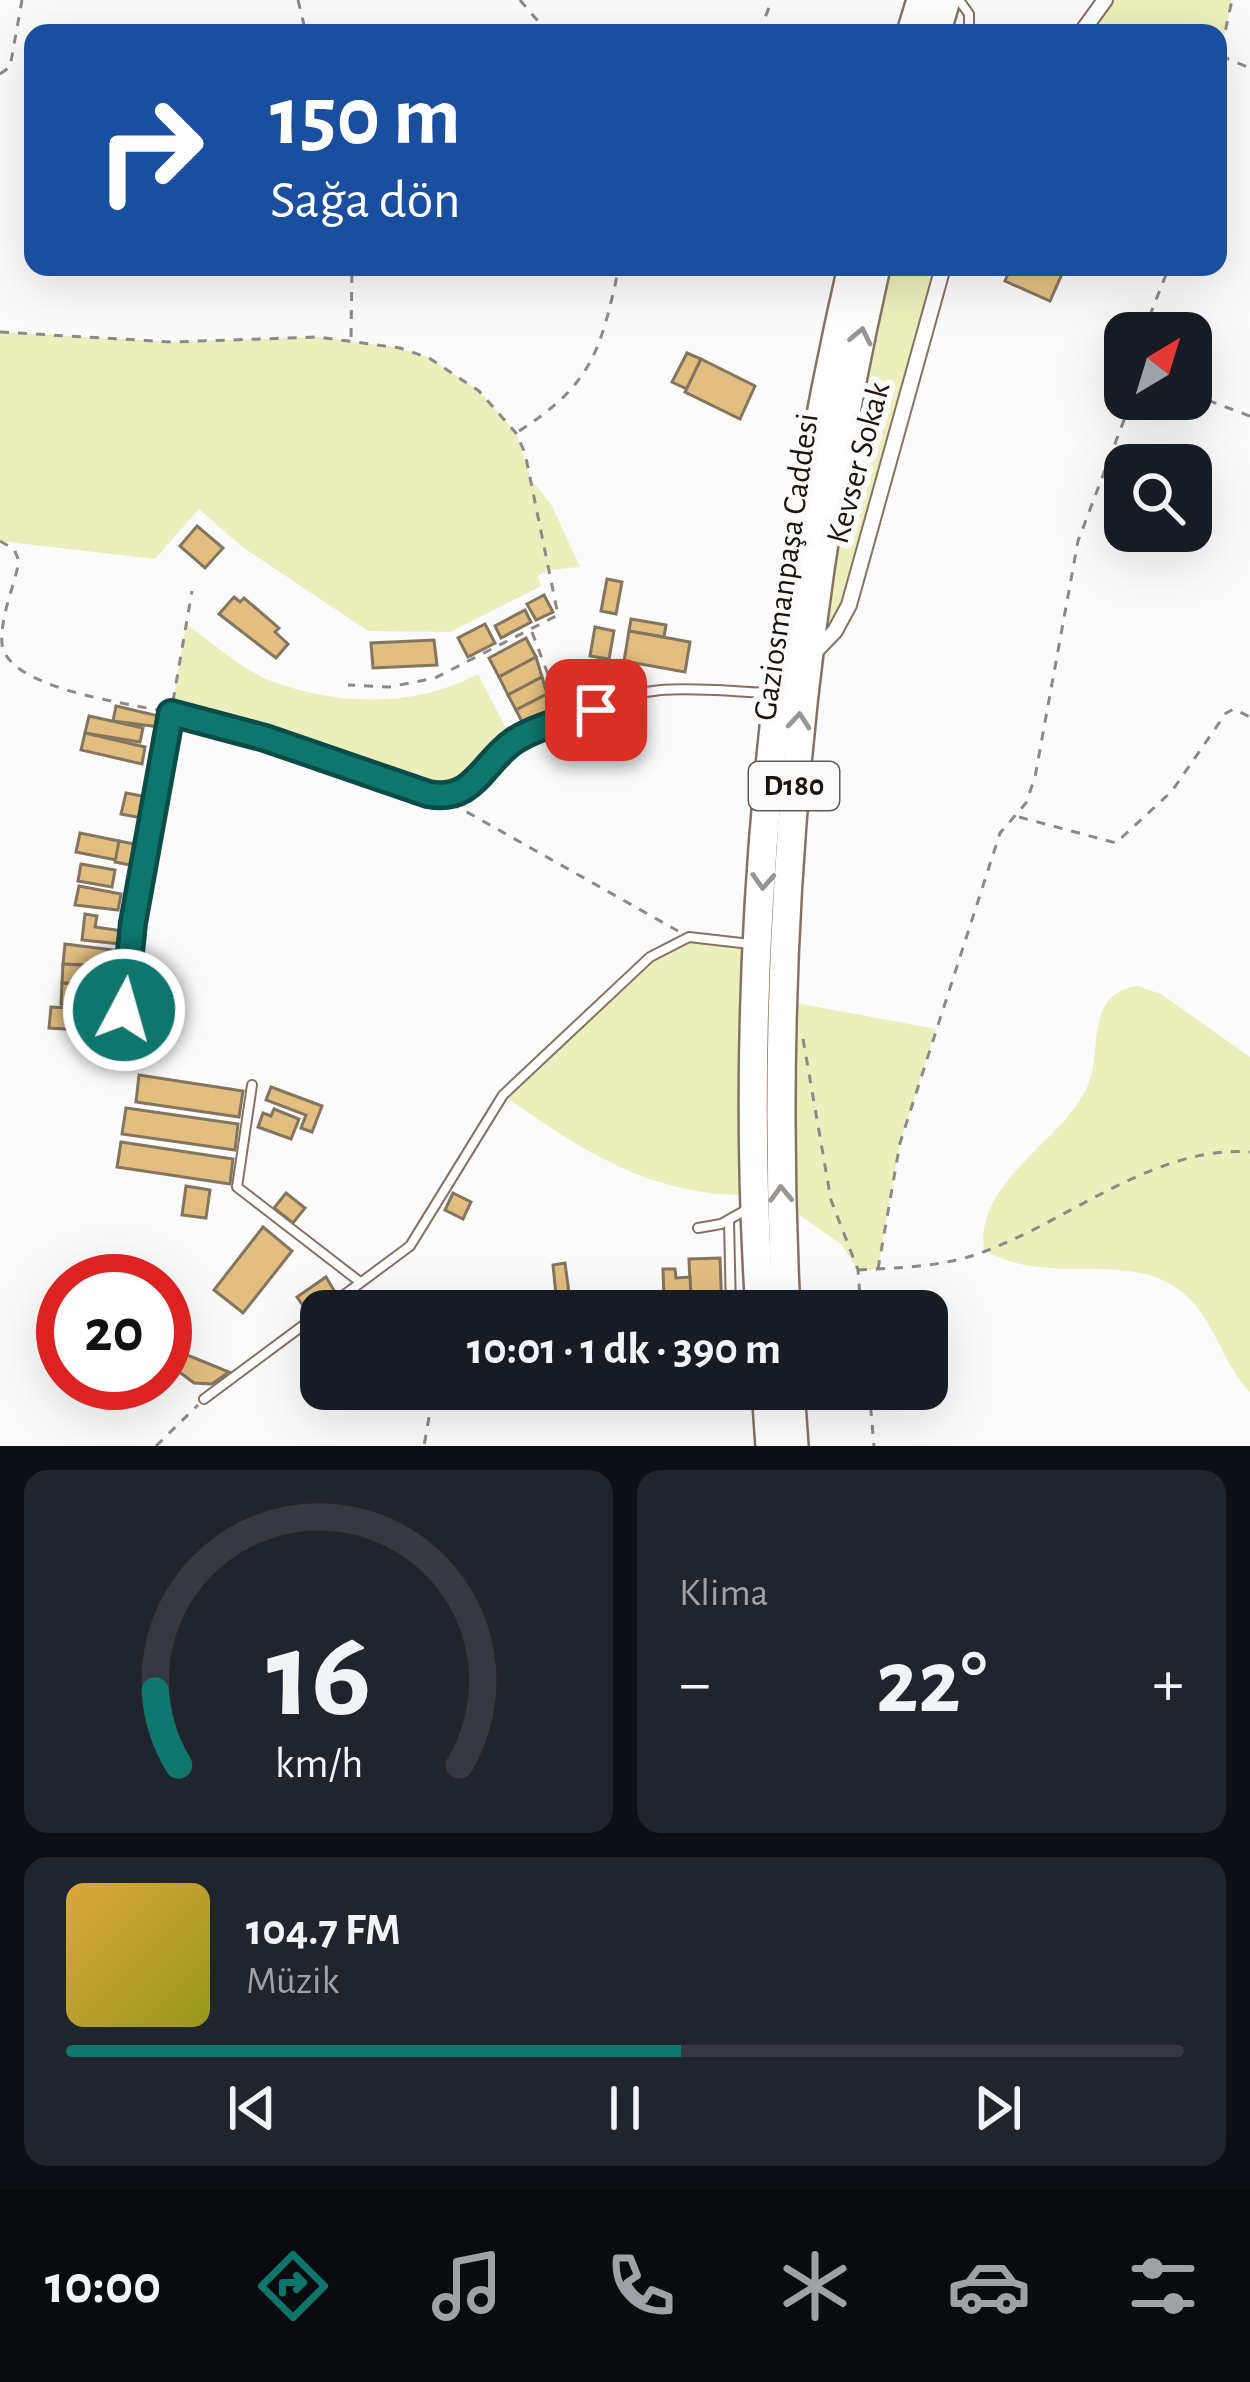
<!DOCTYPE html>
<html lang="tr">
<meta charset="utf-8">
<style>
:root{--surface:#171b24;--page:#20242c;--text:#f1f3f6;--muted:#9ea1a6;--line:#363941;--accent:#0f766e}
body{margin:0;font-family:"Alegreya Sans",sans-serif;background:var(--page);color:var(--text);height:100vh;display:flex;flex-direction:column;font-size:45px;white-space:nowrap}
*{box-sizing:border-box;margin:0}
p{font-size:39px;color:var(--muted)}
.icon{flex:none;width:66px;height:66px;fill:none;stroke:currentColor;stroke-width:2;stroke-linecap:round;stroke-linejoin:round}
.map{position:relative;height:1446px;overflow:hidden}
.side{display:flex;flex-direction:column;gap:24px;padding:24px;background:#0d0f14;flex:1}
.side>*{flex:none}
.banner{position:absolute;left:24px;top:24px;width:1203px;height:252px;border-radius:24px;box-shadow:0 12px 48px #0002;background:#1a4fa0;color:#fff;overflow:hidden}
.needle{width:78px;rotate:38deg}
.buttons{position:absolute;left:1104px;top:312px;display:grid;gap:24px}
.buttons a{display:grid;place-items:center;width:108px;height:108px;border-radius:24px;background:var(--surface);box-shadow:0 12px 48px #0002;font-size:60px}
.speed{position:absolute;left:36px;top:1254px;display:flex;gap:24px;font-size:60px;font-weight:700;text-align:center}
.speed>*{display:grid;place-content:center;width:156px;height:156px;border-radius:50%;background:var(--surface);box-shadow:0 12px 48px #0002;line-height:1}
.speed .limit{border:18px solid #d22;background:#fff;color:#111}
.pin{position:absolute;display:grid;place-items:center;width:102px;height:102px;color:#fff;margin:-51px;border-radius:24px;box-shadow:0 6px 18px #0006}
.me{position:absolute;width:132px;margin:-66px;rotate:6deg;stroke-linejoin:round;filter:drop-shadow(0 0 9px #0008)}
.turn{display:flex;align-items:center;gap:42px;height:252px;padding:0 48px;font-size:54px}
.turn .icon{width:156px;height:156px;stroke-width:2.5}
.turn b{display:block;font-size:84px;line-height:102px}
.big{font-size:90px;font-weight:600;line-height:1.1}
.side .card{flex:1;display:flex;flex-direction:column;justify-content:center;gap:18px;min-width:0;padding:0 42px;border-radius:24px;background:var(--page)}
.side .dial{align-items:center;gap:0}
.dial svg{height:312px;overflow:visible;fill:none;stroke:var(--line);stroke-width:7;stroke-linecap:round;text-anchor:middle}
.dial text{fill:var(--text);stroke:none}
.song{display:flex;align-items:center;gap:36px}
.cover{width:144px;height:144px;border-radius:18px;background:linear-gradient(135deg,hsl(40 70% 55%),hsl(60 70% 35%))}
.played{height:12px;border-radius:6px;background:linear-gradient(90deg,var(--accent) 55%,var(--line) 55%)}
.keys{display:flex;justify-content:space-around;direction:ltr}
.heat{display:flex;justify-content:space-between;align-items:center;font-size:66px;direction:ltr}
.side .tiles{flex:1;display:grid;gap:24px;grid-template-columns:1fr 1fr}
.card:last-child{grid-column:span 2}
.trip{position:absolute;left:300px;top:1290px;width:648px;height:120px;border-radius:24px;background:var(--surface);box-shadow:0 12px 48px #0002;font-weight:600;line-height:120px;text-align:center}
.tab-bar{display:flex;height:192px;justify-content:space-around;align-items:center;background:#090b0e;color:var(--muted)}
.tab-bar .icon{width:84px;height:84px}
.tab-bar .current{color:var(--accent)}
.tab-bar b{font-size:54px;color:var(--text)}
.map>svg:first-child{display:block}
</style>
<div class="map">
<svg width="1250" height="1446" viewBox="0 0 1250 1446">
<rect width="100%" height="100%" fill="#fbfbfb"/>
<g fill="#ebefbb">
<polygon points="1105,0 1232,0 1218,65 1218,33 1101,33 1086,27"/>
<polygon points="876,267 943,267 849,605 806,661"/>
<polygon points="0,332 172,342 318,337 400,348 429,358 479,391 516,433 531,479 552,506 580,567 547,570 538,576 541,586 450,632 368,631 241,546 199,509 155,559 0,541"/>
<path d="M 186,624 C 212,642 242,670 271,681 C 339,706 414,708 478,674 L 513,742 L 479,778 L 439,796 L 265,738 L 171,713 Z"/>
<path d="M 689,937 L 759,945 L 756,1195 C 653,1198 584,1152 503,1095 L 663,947 Z"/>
<path d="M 1137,986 L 1161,994 L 1250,1057 L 1250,1392 C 1222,1364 1214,1317 1182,1292 C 1126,1248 1049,1288 984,1250 C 974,1173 1082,1135 1093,1068 C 1098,1033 1093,993 1137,986 Z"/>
<polygon points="780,1000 936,1029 900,1143 878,1269 858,1270 842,1245 781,1202"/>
</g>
<g fill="#e3be81" stroke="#84755e" stroke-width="3">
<polygon points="1011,267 1065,267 1050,301 1005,281"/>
<polygon points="687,353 701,359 687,389 672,382"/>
<polygon points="701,359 755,386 740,419 685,392"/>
<polygon points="197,526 223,548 205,568 180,546"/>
<polygon points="607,579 622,582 616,614 601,611"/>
<polygon points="544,595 553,612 536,620 527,604"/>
<polygon points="234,597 240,602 244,598 279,628 275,632 288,644 276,658 219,614"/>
<polygon points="525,610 531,622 501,638 495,626"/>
<polygon points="631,619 666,625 664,637 629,631"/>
<polygon points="485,624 495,643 468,657 458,638"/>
<polygon points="595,627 614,631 609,659 590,656"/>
<polygon points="629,631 690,642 685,672 624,661"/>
<polygon points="526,638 536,657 499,677 489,658"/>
<polygon points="434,640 437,665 373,668 371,643"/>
<polygon points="536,657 542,677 508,695 499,677"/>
<polygon points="542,677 547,694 516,710 508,695"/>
<polygon points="547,694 551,709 523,724 516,710"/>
<polygon points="116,706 163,717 160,727 113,721"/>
<polygon points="89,716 143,728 140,742 85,733"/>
<polygon points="85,733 145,747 142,764 81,750"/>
<polygon points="126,793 147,797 142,818 121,814"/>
<polygon points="80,833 119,841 116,860 76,852"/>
<polygon points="119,841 139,845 135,866 115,862"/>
<polygon points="81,864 115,870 112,887 78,881"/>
<polygon points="79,886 121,894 118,910 75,905"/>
<polygon points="85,914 97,916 95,927 123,931 121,944 82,940"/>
<polygon points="65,944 121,951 120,967 63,964"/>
<polygon points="63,964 97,966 95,985 62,983"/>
<polygon points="62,983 95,985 94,1006 61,1004"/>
<polygon points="51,1007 117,1011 116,1032 49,1028"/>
<polygon points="139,1075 243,1091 239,1117 136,1102"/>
<polygon points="271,1087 322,1106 312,1132 301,1128 306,1115 266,1100"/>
<polygon points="126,1108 238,1124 235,1150 122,1134"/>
<polygon points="274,1109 299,1119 291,1139 258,1127 263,1113 271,1116"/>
<polygon points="121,1142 233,1159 230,1184 117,1167"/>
<polygon points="186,1186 210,1190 206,1218 182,1215"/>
<polygon points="286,1193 305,1208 293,1223 274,1208"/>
<polygon points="453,1193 471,1202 463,1219 445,1210"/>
<polygon points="263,1227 292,1251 243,1313 214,1290"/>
<polygon points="720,1258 722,1311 691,1311 689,1259"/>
<polygon points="565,1263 569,1293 556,1295 553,1265"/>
<polygon points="663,1269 675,1269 676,1278 690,1277 691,1298 664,1299"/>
<polygon points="326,1277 335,1292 307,1311 297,1297"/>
<polygon points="691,1298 691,1311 660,1311 664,1299"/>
<polygon points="175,1350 229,1372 212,1384 194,1383 178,1371"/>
</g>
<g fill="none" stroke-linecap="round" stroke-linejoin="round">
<defs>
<g id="lane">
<polyline points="959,0 969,14 969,33"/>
<path d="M 124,1009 L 133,924 L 171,713 L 265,738 L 428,794 C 479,803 487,752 527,735 C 567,718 618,694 661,690 C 697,687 737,692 773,693"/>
<polyline points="252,1085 237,1187 360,1282"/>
<polyline points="729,1221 731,1311"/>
<polyline points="698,1228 721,1224 746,1210"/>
<polyline points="204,1399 410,1246 503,1095 650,957 689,937 750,944"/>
</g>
<g id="street">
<polyline points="1081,33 1105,0"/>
<polyline points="810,657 835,631 849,605 943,267"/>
</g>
<g id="highway">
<polyline points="911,33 921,0"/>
<polyline points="936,33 946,0"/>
<path d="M 760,1311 C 737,963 774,607 852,267"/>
<path d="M 786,1311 C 768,959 798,611 876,267"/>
<polyline points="766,1389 770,1446"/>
<polyline points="790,1389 794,1446"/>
</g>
</defs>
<use href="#lane" stroke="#897162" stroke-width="12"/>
<use href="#street" stroke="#897162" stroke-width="18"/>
<use href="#highway" stroke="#897162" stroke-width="32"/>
<g stroke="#8e8986" stroke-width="3" stroke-dasharray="9 9" stroke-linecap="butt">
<polyline points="298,0 306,33"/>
<polyline points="520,0 548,33"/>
<polyline points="759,33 772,0"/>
<polyline points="1221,56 1250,68"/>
<polyline points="1218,65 1232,0"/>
<polyline points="1218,70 1218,123"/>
<polyline points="0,74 10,67 22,0"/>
<polyline points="0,332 172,342 318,337 400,348 429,358 479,391 516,433 525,453 558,615 435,678 389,687 348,685"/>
<polyline points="1143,333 1169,267"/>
<polyline points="351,337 352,267"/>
<polyline points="1191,394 1250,416"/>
<path d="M 519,431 C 593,384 601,349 619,267"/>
<path d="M 0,541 L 14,549 L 19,561 C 14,587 0,617 2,644 C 7,688 126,703 162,711"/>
<polyline points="532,632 560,706"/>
<polyline points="173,701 192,591"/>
<polyline points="451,803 678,931"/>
<polyline points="1019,817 1116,843 1172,791 1226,713 1234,709 1250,717"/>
<polyline points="803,1039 831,1200 858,1270 861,1311"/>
<polyline points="878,1269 900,1143 1000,833 1026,803 1035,777 1078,541 1132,399"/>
<path d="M 858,1270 C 894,1268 933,1267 968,1257 C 1061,1229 1149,1145 1250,1152"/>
<polyline points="310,1333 321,1340"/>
<polyline points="417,1389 432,1400 424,1446"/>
<polyline points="869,1389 874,1446"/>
<polyline points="156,1446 198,1405"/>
</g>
<use href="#lane" stroke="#fff" stroke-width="8"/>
<use href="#street" stroke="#fff" stroke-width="14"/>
<use href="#highway" stroke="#fff" stroke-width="27"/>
</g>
<defs><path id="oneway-chevron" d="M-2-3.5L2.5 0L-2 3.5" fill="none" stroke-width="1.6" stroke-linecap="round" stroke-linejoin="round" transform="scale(3)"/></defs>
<g stroke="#999592">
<use href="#oneway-chevron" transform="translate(861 336) rotate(-78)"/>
<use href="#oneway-chevron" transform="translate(799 721) rotate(-85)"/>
<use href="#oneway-chevron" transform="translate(763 881) rotate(93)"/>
<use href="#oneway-chevron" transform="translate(781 1194) rotate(-92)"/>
</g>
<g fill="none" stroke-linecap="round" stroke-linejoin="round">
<defs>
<path id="route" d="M 124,1010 L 133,923 L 171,713 L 265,738 L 428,794 C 474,803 482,763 514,741 C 537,726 570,719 596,710"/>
</defs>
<use href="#route" stroke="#0a4d48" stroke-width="30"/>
<use href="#route" stroke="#0f766e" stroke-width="21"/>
</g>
<g text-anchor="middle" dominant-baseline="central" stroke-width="12" stroke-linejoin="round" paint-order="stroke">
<rect fill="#fbfbfb" stroke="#5f5954" stroke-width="3" x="749" y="762" width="90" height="48" rx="9"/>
<g font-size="30" font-weight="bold" fill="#1c130d">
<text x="794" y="786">D180</text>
</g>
<g font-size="33" fill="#1c130d" stroke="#fbfbfb">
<text transform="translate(859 463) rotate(-75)">Kevser Sokak</text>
<text transform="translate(787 567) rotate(-82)">Gaziosmanpaşa Caddesi</text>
</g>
</g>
</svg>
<div class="buttons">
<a><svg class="needle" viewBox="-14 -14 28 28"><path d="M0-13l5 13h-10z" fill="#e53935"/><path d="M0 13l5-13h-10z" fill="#9ea1a6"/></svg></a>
<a><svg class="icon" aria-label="search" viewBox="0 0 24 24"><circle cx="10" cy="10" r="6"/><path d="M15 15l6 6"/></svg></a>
</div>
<div class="speed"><div class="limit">20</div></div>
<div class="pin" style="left:596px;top:710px;background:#d93025"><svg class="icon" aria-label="arrive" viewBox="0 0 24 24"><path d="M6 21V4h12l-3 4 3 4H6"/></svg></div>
<svg class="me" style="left:124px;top:1010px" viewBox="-20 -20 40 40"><circle r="17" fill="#0f766e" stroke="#fff" stroke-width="3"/><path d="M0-11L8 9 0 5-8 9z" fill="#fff"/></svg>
<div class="trip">10:01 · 1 dk · 390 m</div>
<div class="banner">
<div class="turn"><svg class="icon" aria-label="right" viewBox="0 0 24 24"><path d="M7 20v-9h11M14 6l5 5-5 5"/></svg><div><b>150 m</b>Sağa dön</div></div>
</div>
</div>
<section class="side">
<div class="tiles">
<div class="card dial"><svg viewBox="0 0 100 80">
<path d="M14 69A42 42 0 1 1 86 69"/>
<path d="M14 69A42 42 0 0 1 8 50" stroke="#0f766e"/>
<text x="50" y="56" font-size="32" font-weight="700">16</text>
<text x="50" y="72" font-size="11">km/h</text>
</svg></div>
<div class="card"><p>Klima</p>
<div class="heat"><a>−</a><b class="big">22°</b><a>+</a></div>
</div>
<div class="card">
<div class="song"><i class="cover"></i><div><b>104.7 FM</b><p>Müzik</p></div></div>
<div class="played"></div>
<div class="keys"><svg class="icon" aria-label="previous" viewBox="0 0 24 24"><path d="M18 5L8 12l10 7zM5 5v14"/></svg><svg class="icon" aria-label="pause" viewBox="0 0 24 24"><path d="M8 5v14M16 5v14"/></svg><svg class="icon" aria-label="next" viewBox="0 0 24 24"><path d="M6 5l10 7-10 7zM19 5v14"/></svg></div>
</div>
</div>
</section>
<nav class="tab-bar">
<b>10:00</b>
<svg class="icon current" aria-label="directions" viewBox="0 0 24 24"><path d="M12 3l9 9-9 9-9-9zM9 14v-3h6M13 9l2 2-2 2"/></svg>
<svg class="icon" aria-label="music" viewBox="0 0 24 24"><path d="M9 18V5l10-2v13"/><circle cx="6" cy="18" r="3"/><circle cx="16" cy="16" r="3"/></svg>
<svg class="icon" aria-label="phone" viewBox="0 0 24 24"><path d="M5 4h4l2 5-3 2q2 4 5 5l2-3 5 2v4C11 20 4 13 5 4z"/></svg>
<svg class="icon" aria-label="climate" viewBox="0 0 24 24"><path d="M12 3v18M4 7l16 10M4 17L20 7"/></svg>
<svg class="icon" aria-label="car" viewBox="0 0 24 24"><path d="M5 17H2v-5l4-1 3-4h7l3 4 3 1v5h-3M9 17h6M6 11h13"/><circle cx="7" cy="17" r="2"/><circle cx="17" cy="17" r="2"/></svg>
<svg class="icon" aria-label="filters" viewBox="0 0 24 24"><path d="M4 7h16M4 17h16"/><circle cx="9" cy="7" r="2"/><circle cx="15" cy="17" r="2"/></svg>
</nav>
